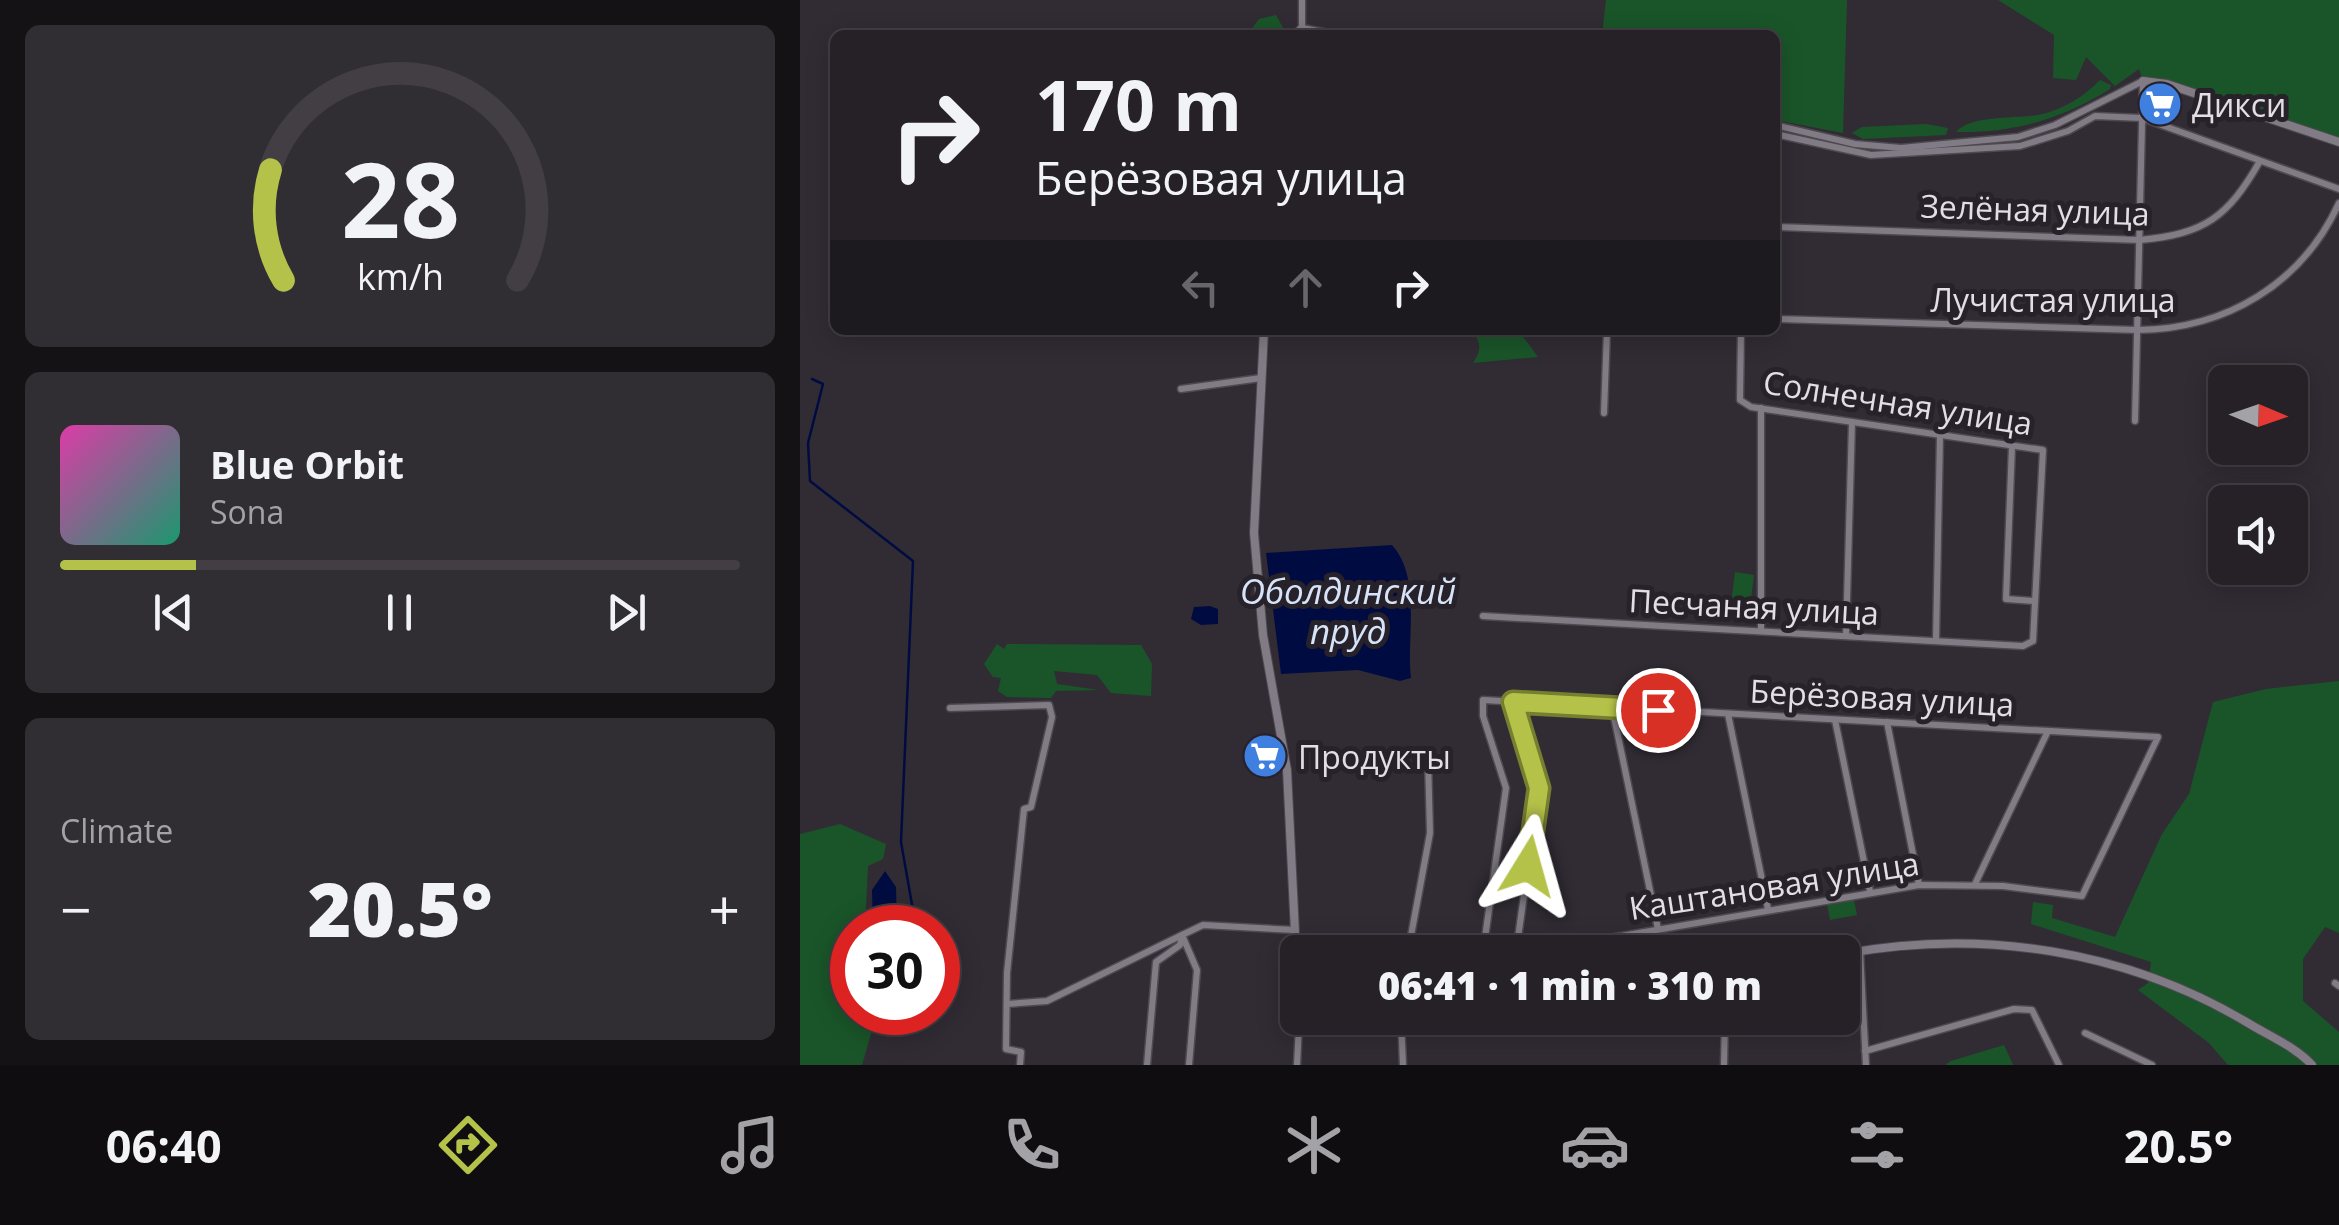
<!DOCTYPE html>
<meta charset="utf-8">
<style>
:root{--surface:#252127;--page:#312e33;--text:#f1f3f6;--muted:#a3a3a7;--line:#423e44;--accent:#b5c249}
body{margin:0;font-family:"Open Sans",sans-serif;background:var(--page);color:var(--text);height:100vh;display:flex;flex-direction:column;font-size:38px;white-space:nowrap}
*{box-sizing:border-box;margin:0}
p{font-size:32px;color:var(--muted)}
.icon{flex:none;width:55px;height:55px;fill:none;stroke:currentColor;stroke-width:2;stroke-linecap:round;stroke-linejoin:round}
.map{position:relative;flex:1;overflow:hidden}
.drawer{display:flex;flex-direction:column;gap:25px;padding:25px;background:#141215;width:800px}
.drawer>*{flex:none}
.top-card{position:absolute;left:30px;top:30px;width:950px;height:305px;border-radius:15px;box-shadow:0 5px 25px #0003,0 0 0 2px var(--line);background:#252127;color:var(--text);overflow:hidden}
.needle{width:65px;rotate:92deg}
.tools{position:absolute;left:1408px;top:365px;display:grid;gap:20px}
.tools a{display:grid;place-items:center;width:100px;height:100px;border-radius:15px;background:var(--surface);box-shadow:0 5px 25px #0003,0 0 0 2px var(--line);font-size:50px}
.speed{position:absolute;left:30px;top:905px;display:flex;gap:20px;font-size:50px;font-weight:700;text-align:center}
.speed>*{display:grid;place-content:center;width:130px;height:130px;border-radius:50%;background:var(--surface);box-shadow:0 5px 25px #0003,0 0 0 2px var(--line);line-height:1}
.speed .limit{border:15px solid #d22;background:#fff;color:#111}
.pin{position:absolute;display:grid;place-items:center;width:85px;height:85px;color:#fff;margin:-42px;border:5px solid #fff;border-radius:50%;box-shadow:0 2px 10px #0007}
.me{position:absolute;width:110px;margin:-55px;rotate:8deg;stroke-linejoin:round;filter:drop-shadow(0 0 8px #0008)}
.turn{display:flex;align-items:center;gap:35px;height:210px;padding:0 40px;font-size:45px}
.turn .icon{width:130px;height:130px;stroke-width:2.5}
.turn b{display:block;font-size:70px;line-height:85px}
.lanes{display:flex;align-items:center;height:95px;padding:0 40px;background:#0003;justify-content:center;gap:50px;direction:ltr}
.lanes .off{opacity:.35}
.big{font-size:75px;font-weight:800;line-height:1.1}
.drawer .widget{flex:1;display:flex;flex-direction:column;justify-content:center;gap:15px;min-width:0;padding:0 35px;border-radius:15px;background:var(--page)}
.drawer .dial{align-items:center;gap:0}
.dial svg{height:260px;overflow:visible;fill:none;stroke:var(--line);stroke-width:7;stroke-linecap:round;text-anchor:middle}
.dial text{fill:var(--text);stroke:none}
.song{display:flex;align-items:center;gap:30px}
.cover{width:120px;height:120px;border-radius:15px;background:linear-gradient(135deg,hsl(320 70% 55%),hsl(160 70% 35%))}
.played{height:10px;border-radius:5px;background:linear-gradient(90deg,var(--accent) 20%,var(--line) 20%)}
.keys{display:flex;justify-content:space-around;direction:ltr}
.heat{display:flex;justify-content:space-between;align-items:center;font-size:55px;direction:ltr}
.trip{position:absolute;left:480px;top:935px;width:580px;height:100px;border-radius:15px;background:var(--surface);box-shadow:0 5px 25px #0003,0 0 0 2px var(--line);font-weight:800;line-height:100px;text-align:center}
.tabs{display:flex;height:160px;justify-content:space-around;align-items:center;background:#0f0d10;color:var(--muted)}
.tabs .icon{width:70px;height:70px}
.tabs .current{color:var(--accent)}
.tabs b{font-size:45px;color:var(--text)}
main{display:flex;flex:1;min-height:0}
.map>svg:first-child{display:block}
</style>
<main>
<section class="drawer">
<div class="widget dial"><svg viewBox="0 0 100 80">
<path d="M14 69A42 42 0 1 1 86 69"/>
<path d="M14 69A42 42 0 0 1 10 35" stroke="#b5c249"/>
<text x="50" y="56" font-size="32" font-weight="700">28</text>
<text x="50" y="72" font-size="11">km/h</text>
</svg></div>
<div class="widget">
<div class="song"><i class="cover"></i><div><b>Blue Orbit</b><p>Sona</p></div></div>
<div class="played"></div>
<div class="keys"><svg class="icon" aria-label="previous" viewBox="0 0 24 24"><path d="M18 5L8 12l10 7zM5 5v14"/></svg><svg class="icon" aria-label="pause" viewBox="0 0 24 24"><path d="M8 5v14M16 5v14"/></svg><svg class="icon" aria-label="next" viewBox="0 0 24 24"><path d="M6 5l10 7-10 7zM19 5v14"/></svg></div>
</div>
<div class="widget"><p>Climate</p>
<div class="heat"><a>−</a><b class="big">20.5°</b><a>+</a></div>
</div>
</section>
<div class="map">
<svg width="1539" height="1065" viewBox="0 0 1539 1065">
<rect width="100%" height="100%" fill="#312c34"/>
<g fill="#1a5529">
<polygon points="806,0 1047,0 1043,133 975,120 975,35 802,35"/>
<polygon points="1198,0 1539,0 1539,142 1367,84 1343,81 1339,69 1315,86 1286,57 1276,80 1253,78 1254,35"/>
<polygon points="476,15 487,35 447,35 459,19"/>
<path d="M 1300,80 L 1311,85 L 1310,89 C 1263,119 1213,133 1156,132 C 1172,113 1224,120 1247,113 C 1268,106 1284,96 1300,80 Z"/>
<polygon points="1126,124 1148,128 1146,135 1063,139 1052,133 1062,127"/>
<path d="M 672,330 L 718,330 L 738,357 L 673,363 C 682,350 681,343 672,330 Z"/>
<polygon points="935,572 954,575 949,614 930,612"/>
<polygon points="197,644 204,649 207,644 341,645 352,664 351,696 311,693 297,675 254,671 257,684 299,690 256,691 251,698 207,697 198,691 201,678 193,677 184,664"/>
<polygon points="1539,681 1539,933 1525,927 1503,959 1503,1001 1539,1032 1539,1065 1428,1065 1409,1043 1338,990 1348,983 1351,962 1231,924 1233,902 1253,905 1252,918 1315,937 1362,834 1389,794 1413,702 1466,689"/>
<polygon points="40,824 86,844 83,859 68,866 65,927 52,928 52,1012 77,1013 62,1065 0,1065 0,834"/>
<polygon points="1054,900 1057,915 1030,920 1027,904"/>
<polygon points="1204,1045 1213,1065 1145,1065 1151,1061"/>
</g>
<g fill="#000c41">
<path d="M 592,545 C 622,578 606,638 611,678 L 600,681 L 558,670 L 481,674 L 466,553 Z"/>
<polygon points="410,606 418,609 418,624 401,625 391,619 394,607"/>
<polygon points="85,871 96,887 97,927 73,927 72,890"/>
</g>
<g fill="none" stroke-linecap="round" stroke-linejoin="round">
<polyline stroke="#000c41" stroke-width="2.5" points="12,379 23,384 8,443 10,481 113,561 101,842 114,916"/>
<defs>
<g id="minor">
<polyline points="502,0 502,28 539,35"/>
<polyline points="975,125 1055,144 1101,148 1218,137 1255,125 1343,81 1335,421"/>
<polyline points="975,134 1071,155 1220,146 1268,131 1295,116 1342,118 1539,189"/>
<path d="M 975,227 L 1340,240 C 1405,234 1428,217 1460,161"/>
<path d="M 975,319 L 1338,330 C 1426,329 1502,284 1539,203"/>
<polyline points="381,389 461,378"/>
<polyline points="804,413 807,330"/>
<polyline points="1212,446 1206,599 1235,601"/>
<polyline points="683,616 1223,646 1233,641 1243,450 951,407 940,400 941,330"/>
<polyline points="961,630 961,408"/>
<polyline points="1046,635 1052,422"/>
<polyline points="1136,640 1140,435"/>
<polyline points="713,702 739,788 716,952"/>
<polyline points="812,707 858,929"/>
<polyline points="150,708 249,705 252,717 231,807 224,809 207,973 206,1049 221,1052 220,1065"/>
<polyline points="928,714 968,909"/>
<polyline points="1035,720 1070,891"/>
<polyline points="1087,722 1119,885"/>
<polyline points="1175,884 1248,731"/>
<polyline points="1060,950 1066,1065"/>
<polyline points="608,952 630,833 628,759"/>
<polyline points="683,952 706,788 683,716 683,700 1358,737 1282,896 1203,886 1119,885 728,952"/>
<polyline points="1535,983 1539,986"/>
<polyline points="207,1004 247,1001 382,935 397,970 389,1065"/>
<polyline points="601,1018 603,1065"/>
<polyline points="1285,1033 1352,1065"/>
<polyline points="1065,1051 1214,1009 1232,1010 1259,1065"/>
<polyline points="347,1065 356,962 380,945 382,935 403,925 495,930"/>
<polyline points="497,1065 499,1025"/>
<polyline points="924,1065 925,1018"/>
</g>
<g id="tertiary">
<polyline points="495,35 502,28"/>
<polyline points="1343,81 1367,84 1539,142"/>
<polyline points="464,330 454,533 463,635 487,770 498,993"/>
<path d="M 1042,954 C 1182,928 1326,950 1448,1023 C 1469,1036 1496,1047 1512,1065"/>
<polyline points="498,1018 499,1025 600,1028 693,1018"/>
</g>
</defs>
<use href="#minor" stroke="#4d494f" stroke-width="9"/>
<use href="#tertiary" stroke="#4d494f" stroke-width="10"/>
<use href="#minor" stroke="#817b85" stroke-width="6"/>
<use href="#tertiary" stroke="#817b85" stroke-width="8"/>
</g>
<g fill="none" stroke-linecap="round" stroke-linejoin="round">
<defs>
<polyline id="route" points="728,866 739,788 713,702 858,710"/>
</defs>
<use href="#route" stroke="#767e2f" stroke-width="25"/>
<use href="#route" stroke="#b5c249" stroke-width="18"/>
</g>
<defs>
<symbol id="supermarket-disc" viewBox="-11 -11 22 22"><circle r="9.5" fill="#3f7fe0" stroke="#27222a"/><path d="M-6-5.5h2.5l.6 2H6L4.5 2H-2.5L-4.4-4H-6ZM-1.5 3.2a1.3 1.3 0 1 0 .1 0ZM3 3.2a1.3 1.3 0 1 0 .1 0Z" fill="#fff"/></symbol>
</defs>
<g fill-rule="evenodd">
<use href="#supermarket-disc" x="1335" y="79" width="50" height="50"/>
<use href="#supermarket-disc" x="440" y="731" width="50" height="50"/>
</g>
<g text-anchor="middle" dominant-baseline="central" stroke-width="10" stroke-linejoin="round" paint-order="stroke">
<g font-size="32" fill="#e2dee4" stroke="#27222a" text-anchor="start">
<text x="1392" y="104">Дикси</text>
<text x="498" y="756">Продукты</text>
</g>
<g font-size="32" fill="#e2dee4" stroke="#27222a">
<text transform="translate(1235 209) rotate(2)">Зелёная улица</text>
<text x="1253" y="299">Лучистая улица</text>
<text transform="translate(1098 402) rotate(9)">Солнечная улица</text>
<text transform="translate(954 606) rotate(3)">Песчаная улица</text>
<text transform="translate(1082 697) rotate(3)">Берёзовая улица</text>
<text transform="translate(974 885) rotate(-9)">Каштановая улица</text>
</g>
<g font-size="35" font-style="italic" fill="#d7e3f9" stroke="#27222a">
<text x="548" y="590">Оболдинский<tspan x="548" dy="40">пруд</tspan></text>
</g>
</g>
</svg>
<div class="tools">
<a><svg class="needle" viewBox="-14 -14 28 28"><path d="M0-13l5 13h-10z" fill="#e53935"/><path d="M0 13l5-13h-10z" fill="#a3a3a7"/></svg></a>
<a><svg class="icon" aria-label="sound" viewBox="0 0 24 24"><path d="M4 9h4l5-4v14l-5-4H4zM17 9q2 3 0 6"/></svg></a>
</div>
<div class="speed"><div class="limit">30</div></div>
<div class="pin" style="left:858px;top:710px;background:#d93025"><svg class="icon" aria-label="arrive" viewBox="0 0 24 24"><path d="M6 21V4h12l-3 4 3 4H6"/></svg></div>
<svg class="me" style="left:728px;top:866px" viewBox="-20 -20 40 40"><path d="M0-17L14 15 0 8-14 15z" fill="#b5c249" stroke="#fff" stroke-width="4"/></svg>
<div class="trip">06:41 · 1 min · 310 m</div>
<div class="top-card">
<div class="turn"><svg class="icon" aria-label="right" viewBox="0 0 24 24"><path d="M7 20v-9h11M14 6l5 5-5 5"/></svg><div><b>170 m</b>Берёзовая улица</div></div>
<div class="lanes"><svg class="icon off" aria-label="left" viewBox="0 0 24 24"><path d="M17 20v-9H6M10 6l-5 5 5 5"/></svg><svg class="icon off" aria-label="ahead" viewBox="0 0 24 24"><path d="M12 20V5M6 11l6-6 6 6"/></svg><svg class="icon" aria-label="right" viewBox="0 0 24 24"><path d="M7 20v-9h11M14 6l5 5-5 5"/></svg></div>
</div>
</div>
</main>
<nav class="tabs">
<b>06:40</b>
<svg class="icon current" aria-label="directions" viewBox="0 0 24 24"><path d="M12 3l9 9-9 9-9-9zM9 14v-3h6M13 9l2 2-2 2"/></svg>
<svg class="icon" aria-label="music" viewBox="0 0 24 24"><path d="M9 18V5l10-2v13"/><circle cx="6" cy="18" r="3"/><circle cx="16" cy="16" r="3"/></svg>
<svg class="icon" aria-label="phone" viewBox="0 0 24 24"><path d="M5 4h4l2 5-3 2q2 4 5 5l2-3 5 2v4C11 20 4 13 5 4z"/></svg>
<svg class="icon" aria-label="climate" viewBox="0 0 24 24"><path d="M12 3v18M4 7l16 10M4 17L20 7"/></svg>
<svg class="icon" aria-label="car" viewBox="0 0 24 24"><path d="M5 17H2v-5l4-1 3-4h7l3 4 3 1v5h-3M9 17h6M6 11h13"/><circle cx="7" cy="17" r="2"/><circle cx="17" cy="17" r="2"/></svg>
<svg class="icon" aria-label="filters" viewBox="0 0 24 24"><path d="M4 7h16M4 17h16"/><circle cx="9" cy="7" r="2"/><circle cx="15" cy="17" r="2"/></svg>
<b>20.5°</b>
</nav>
